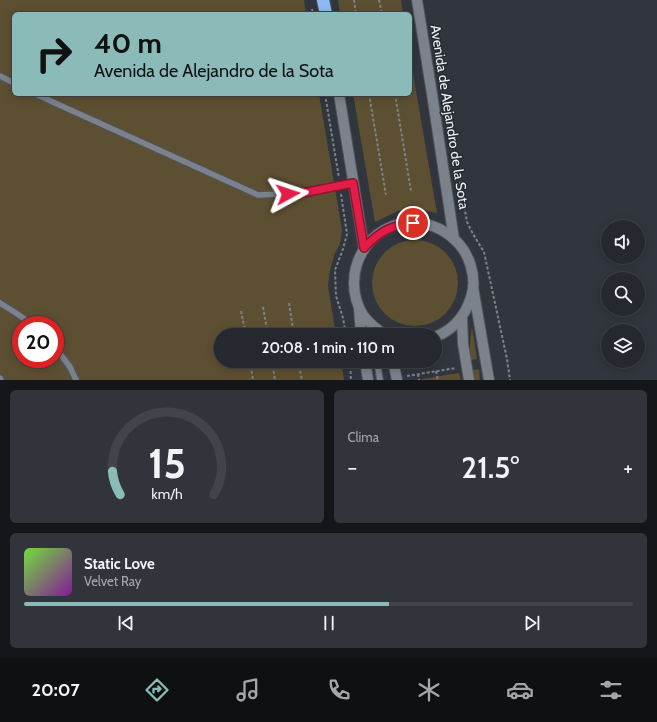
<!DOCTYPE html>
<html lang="es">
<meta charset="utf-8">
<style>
:root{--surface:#25282e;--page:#31343a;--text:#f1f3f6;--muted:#a3a6aa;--line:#42444a;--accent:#8bbbb9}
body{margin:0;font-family:Cabin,sans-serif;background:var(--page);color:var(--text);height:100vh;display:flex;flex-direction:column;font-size:15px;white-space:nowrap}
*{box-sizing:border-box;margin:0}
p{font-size:13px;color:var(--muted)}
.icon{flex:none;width:22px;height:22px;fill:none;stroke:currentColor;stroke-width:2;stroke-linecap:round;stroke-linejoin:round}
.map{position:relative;height:380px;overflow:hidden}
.drawer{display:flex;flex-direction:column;gap:10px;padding:10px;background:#141619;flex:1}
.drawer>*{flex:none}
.hud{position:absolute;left:12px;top:12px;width:400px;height:84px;border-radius:6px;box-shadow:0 2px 10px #0003,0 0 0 1px var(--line);background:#8bbbb9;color:#111;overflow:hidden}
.controls{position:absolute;left:601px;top:220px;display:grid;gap:8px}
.controls a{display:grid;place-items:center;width:44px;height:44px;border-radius:50%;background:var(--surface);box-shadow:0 2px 10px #0003,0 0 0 1px var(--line);font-size:20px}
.speed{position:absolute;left:12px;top:316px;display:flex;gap:8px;font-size:20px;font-weight:700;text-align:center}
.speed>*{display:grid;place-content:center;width:52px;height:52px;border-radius:50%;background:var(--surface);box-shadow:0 2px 10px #0003,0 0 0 1px var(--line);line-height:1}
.speed .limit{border:6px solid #d22;background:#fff;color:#111}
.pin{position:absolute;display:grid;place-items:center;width:34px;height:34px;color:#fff;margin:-17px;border:2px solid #fff;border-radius:50%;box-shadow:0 1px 4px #0007}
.me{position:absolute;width:44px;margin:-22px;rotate:85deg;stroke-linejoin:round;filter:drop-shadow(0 0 3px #0008)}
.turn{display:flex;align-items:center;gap:14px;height:84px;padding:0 16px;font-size:18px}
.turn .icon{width:52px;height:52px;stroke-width:2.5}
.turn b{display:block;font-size:28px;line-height:34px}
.big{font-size:30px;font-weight:600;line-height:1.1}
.drawer .card{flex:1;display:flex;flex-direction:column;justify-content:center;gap:6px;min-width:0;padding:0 14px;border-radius:6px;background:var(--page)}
.drawer .dial{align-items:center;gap:0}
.dial svg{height:104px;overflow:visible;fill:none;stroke:var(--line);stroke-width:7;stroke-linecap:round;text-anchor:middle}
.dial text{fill:var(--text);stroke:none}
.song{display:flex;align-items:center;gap:12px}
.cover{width:48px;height:48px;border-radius:6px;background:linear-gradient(135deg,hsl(100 70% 55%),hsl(290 70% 35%))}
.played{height:4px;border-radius:2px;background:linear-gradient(90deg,var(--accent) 60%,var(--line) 60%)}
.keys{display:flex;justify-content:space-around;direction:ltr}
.heat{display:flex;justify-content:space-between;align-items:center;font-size:22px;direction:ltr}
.drawer .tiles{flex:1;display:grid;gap:10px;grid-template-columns:1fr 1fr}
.card:last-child{grid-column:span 2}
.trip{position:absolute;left:214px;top:328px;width:228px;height:40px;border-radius:20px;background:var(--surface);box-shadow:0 2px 10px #0003,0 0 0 1px var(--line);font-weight:600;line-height:40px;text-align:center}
.tabs{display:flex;height:64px;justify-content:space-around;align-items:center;background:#0f1012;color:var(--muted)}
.tabs .icon{width:28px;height:28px}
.tabs .current{color:var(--accent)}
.tabs b{font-size:18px;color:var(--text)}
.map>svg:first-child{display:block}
</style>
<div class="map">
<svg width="657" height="380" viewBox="0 0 657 380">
<rect width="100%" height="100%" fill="#31363e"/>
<g fill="#5d4f31" fill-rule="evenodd">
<path d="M 0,0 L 304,0 L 306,14 L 14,14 L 14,94 L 319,94 L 342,230 L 340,244 L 335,253 L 330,270 L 328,286 L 336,335 L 221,335 L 221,361 L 341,361 L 344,380 L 0,380 ZM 21,325 L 55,325 L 55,359 L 21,359 Z"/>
<polygon points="338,0 401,0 403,14 340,14"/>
<polygon points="410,56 437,213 415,209 398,211 375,222 353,94 410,94"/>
<circle cx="415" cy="283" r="43"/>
<path d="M 472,327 L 477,359 L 471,360 C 469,348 470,338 472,327 Z"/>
<polygon points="479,369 480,380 474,380 473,370"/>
<polygon points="459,373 461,380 417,380"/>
</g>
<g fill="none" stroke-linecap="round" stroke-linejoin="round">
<defs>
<g id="lane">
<polyline points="0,76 14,83"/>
<polyline points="36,94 55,103 258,195 302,193 353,183"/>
<polyline points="0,303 19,315 32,325"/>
<polyline points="370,325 372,335"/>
<polyline points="55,347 70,367 76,380"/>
<polyline points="377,361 380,380"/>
<polyline points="0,378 1,380"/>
</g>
<g id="street">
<polyline points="473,287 489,380"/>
<polyline points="359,308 361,335"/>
<polyline points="365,361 368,380"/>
</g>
<g id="secondary">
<polyline points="417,0 432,94 454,239"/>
<polyline points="339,94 364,248"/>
<polyline points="462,317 463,344 469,380"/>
<path d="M 386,335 C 377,330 369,323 363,315 C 338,274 368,219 417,223 C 434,224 448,232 459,244 C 469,255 475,274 473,289 C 469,311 456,329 435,337"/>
<polyline points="393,361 397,380"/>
</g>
<polyline id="highway" points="323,0 326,14"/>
</defs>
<use href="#lane" stroke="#50555b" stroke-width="8"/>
<use href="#street" stroke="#50555b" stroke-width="12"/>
<use href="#secondary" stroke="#50555b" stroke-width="12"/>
<use href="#highway" stroke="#50555b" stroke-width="14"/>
<g stroke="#7d8188" stroke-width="2" stroke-dasharray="3 2" stroke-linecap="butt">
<polyline points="354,0 356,14"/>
<polyline points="379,0 382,14"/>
<polyline points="312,9 313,14"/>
<polyline points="325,94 339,178"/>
<polyline points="369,94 386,195"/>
<polyline points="395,94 411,191"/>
<polyline points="460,182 467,222 473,234 484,252 507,359 510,380"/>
<polyline points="341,194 347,234 343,249 335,270 336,296 343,318 346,335"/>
<polyline points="289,303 294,335"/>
<polyline points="263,307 268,335"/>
<polyline points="241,311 246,335"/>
<polyline points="250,361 253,380"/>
<polyline points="272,361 275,380"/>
<polyline points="298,361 302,380"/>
<polyline points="350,361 351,380"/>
<polyline points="436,371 438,380"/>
<polyline points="418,374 419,380"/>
<polyline points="407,376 456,368"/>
</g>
<use href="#lane" stroke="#7c828b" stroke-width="5.5"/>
<use href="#street" stroke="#7c828b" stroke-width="10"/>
<use href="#secondary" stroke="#7c828b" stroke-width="10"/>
<use href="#highway" stroke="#8eb9f2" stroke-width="12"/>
</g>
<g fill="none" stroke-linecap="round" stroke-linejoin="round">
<defs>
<path id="route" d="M 288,194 L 302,193 L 353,183 L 364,248 C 379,232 391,225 413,223"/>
</defs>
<use href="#route" stroke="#92132f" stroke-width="10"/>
<use href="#route" stroke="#e11d48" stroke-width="7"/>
</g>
<g text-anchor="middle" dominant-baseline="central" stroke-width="3" stroke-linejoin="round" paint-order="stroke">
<g font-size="14" fill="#eef1f6" stroke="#272c34">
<text transform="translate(450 117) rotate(81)">Avenida de Alejandro de la Sota</text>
</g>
</g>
</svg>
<div class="controls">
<a><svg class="icon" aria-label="sound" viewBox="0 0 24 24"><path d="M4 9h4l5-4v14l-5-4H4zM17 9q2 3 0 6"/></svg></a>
<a><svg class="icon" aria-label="search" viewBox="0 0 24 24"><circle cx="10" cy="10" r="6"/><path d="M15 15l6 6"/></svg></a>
<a><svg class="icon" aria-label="layers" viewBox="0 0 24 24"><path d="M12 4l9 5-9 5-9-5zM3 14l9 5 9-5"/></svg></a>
</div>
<div class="speed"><div class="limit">20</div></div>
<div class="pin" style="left:413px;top:223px;background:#d93025"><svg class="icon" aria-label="arrive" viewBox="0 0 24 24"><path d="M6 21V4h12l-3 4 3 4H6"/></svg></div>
<svg class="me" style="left:288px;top:194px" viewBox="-20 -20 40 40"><path d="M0-17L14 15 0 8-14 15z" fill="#e11d48" stroke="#fff" stroke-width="4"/></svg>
<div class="trip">20:08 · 1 min · 110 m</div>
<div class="hud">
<div class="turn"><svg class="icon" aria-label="right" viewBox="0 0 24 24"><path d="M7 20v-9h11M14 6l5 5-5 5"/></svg><div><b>40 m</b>Avenida de Alejandro de la Sota</div></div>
</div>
</div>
<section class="drawer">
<div class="tiles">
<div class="card dial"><svg viewBox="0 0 100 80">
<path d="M14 69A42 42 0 1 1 86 69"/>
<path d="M14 69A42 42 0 0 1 8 51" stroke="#8bbbb9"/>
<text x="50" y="56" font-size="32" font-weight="700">15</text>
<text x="50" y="72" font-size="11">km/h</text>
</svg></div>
<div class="card"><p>Clima</p>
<div class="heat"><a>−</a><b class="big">21.5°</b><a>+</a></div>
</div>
<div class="card">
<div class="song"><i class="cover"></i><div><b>Static Love</b><p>Velvet Ray</p></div></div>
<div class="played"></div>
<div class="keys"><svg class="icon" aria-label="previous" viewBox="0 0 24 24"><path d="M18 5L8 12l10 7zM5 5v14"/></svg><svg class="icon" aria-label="pause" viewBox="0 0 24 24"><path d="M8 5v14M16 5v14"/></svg><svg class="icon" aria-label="next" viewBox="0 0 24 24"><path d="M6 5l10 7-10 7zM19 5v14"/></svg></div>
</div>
</div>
</section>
<nav class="tabs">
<b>20:07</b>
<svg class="icon current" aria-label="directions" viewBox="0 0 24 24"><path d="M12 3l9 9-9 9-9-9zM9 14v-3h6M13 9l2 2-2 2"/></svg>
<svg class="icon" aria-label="music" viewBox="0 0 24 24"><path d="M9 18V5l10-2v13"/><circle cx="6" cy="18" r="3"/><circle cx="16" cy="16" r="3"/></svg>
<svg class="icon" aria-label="phone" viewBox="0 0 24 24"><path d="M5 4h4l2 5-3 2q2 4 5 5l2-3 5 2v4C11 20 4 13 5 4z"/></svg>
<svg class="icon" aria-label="climate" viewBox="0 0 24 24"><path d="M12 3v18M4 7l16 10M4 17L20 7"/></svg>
<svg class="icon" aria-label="car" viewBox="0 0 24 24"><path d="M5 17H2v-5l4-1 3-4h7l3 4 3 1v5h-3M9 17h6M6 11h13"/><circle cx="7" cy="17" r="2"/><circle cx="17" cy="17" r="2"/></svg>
<svg class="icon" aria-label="filters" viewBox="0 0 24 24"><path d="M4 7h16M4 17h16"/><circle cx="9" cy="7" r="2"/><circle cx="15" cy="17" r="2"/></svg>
</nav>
